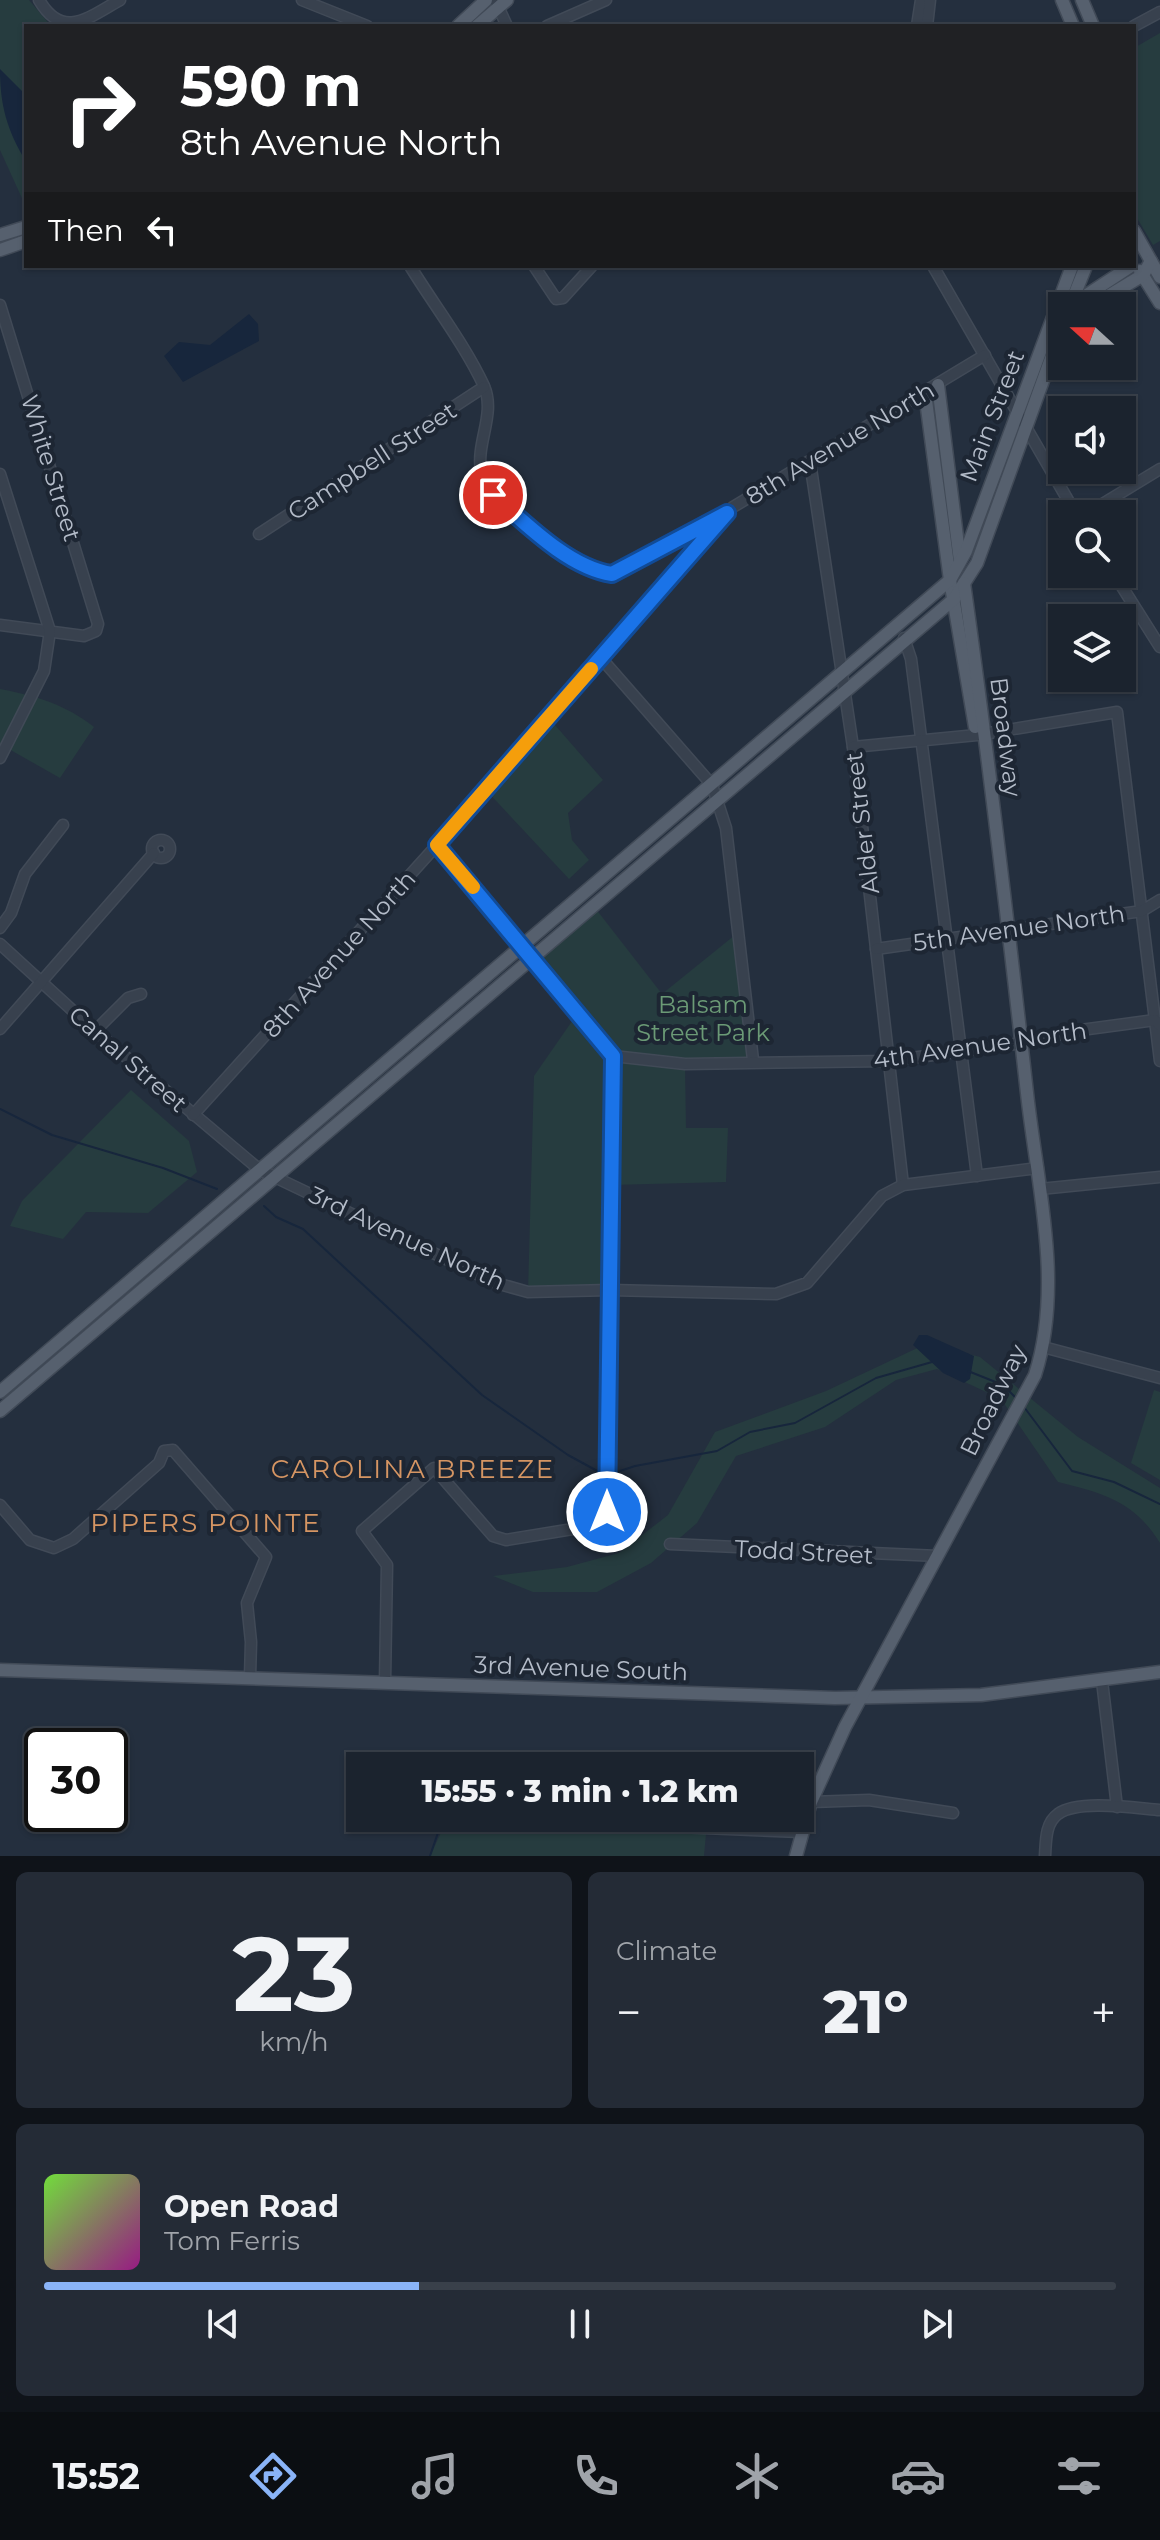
<!DOCTYPE html>
<meta charset="utf-8">
<style>
:root{--surface:#1b232e;--page:#242b36;--text:#f1f3f6;--muted:#a0a4aa;--line:#39404a;--accent:#8ab4f8}
body{margin:0;font-family:Montserrat,sans-serif;background:var(--page);color:var(--text);height:100vh;display:flex;flex-direction:column;font-size:30px;white-space:nowrap}
*{box-sizing:border-box;margin:0}
p{font-size:26px;color:var(--muted)}
.icon{flex:none;width:44px;height:44px;fill:none;stroke:currentColor;stroke-width:2;stroke-linecap:round;stroke-linejoin:round}
.map{position:relative;height:1856px;overflow:hidden}
.details{display:flex;flex-direction:column;gap:16px;padding:16px;background:#0f1319;flex:1}
.details>*{flex:none}
.banner{position:absolute;left:24px;top:24px;width:1112px;height:244px;border-radius:0px;box-shadow:0 2px 6px #0004,0 0 0 2px var(--line);background:#202124;color:#fff;overflow:hidden}
.needle{width:52px;rotate:291deg}
.controls{position:absolute;left:1048px;top:292px;display:grid;gap:16px}
.controls a{display:grid;place-items:center;width:88px;height:88px;border-radius:0px;background:var(--surface);box-shadow:0 2px 6px #0004,0 0 0 2px var(--line);font-size:40px}
.speed{position:absolute;left:24px;top:1728px;display:flex;gap:16px;font-size:40px;font-weight:700;text-align:center}
.speed>*{display:grid;place-content:center;width:104px;height:104px;border-radius:50%;background:var(--surface);box-shadow:0 2px 6px #0004,0 0 0 2px var(--line);line-height:1}
.speed .limit{border:4px solid #111;border-radius:12px;background:#fff;color:#111}
.pin{position:absolute;display:grid;place-items:center;width:68px;height:68px;color:#fff;margin:-34px;border:4px solid #fff;border-radius:50%;box-shadow:0 2px 8px #0007}
.me{position:absolute;width:88px;margin:-44px;rotate:0deg;stroke-linejoin:round;filter:drop-shadow(0 0 6px #0008)}
.turn{display:flex;align-items:center;gap:28px;height:168px;padding:0 24px;font-size:36px}
.turn .icon{width:104px;height:104px;stroke-width:2.5}
.turn b{display:block;font-size:56px;line-height:68px}
.then{display:flex;align-items:center;height:76px;padding:0 24px;background:#0003;gap:16px;font-size:30px}
.big{font-size:60px;font-weight:800;line-height:1.1}
.details .tile{flex:1;display:flex;flex-direction:column;justify-content:center;gap:12px;min-width:0;padding:0 28px;border-radius:12px;background:var(--page)}
.details .dial{align-items:center;gap:0}
.dial b{font-size:104px;line-height:1}
.song{display:flex;align-items:center;gap:24px}
.cover{width:96px;height:96px;border-radius:12px;background:linear-gradient(135deg,hsl(100 70% 55%),hsl(310 70% 35%))}
.played{height:8px;border-radius:4px;background:linear-gradient(90deg,var(--accent) 35%,var(--line) 35%)}
.keys{display:flex;justify-content:space-around;direction:ltr}
.heat{display:flex;justify-content:space-between;align-items:center;font-size:44px;direction:ltr}
.details .tiles{flex:1;display:grid;gap:16px;grid-template-columns:1fr 1fr}
.tile:last-child{grid-column:span 2}
.trip{position:absolute;left:346px;top:1752px;width:468px;height:80px;border-radius:0px;background:var(--surface);box-shadow:0 2px 6px #0004,0 0 0 2px var(--line);font-weight:800;line-height:80px;text-align:center}
.menu{display:flex;height:128px;justify-content:space-around;align-items:center;background:#0b0e12;color:var(--muted)}
.menu .icon{width:56px;height:56px}
.menu .selected{color:var(--accent)}
.menu b{font-size:36px;color:var(--text)}
.map>svg:first-child{display:block}
</style>
<div class="map">
<svg width="1160" height="1856" viewBox="0 0 1160 1856">
<rect width="100%" height="100%" fill="#242f3e"/>
<g fill="#263c3f">
<polygon points="0,0 29,0 51,26 26,26 26,207 0,150"/>
<polygon points="1160,33 1160,241 1153,245 1134,213 1134,48"/>
<path d="M 0,689 C 37,696 64,704 94,727 L 60,778 L 0,744 Z"/>
<polygon points="548,717 603,780 568,813 572,840 589,860 569,879 484,788"/>
<polygon points="592,904 662,994 740,931 753,1060 685,1065 686,1128 728,1128 726,1182 611,1185 610,1290 528,1292 534,1076 577,1014 531,958"/>
<polygon points="131,1090 189,1141 197,1172 148,1213 86,1212 63,1239 10,1226 22,1201"/>
<path d="M 928,1343 L 980,1357 L 1078,1437 L 1160,1488 L 1160,1543 C 1134,1501 1103,1493 1058,1482 L 1001,1399 L 937,1369 L 896,1380 L 825,1427 L 736,1456 L 697,1523 L 651,1563 L 597,1592 L 533,1592 L 493,1576 L 567,1567 L 619,1553 L 668,1515 L 715,1432 L 826,1391 Z"/>
<polygon points="1154,1390 1160,1392 1160,1480 1131,1463"/>
<polygon points="447,1820 706,1834 704,1856 430,1856"/>
</g>
<g fill="#17263c">
<path d="M 0,69 L 26,95 L 26,162 C 7,130 0,106 0,69 Z"/>
<polygon points="249,314 258,324 259,341 183,382 164,356 179,342 210,345"/>
<polygon points="919,1335 927,1335 974,1356 970,1379 964,1383 943,1373 913,1345"/>
</g>
<g fill="none" stroke-linecap="round" stroke-linejoin="round">
<g stroke="#17263c" stroke-width="2">
<polyline points="0,1109 52,1135 163,1168 217,1189"/>
<polyline points="264,1206 276,1217 303,1229 482,1395 568,1455 601,1473"/>
<polyline points="968,1371 1003,1385 1017,1399"/>
<polyline points="1024,1407 1072,1471 1114,1482 1160,1504"/>
<polyline points="614,1473 635,1466 717,1451 750,1432 795,1423 876,1378 932,1362"/>
<polyline points="430,1856 443,1818"/>
</g>
<defs>
<g id="minor">
<path d="M 39,0 C 63,41 89,17 120,0"/>
<polyline points="302,0 367,26"/>
<polyline points="495,0 507,26"/>
<polyline points="547,26 606,0"/>
<polyline points="917,26 921,0"/>
<polyline points="927,26 930,0"/>
<polyline points="1134,26 1160,12"/>
<path d="M 410,266 C 434,305 465,345 484,386 C 496,414 476,442 481,471 C 488,505 578,569 612,574 L 721,516"/>
<polyline points="534,266 556,299 563,298 592,266"/>
<polyline points="933,266 1076,514"/>
<polyline points="0,305 98,624 96,631 84,636 0,625"/>
<polyline points="810,462 853,747 903,1185"/>
<polyline points="0,474 50,631 44,671 0,758"/>
<polyline points="1086,514 1160,469"/>
<polyline points="259,534 484,387"/>
<polyline points="1114,574 1160,647"/>
<polyline points="904,638 911,659 977,1176"/>
<polyline points="601,658 712,785 726,828 753,1060"/>
<polyline points="853,747 977,735 1117,712 1160,1061"/>
<circle cx="161" cy="849" r="9"/>
<polyline points="0,928 11,913 25,874 63,825"/>
<polyline points="0,944 95,1031 260,1170 496,1283 528,1292 610,1290 776,1294 807,1283 882,1196 903,1185 1038,1168"/>
<polyline points="876,949 1142,911 1160,900"/>
<polyline points="0,1029 154,853"/>
<polyline points="95,1031 128,998 141,994"/>
<polyline points="613,1056 685,1064 889,1061 1015,1044 1081,1030 1155,1020 1159,1025"/>
<polyline points="193,1115 437,845 733,507 985,355"/>
<polyline points="1040,1189 1160,1177"/>
<polyline points="1043,1347 1160,1378"/>
<polyline points="0,1505 30,1540 54,1548 73,1539 159,1463 164,1451 173,1450 266,1557 247,1603 251,1642 250,1677"/>
<polyline points="670,1544 938,1556"/>
<polyline points="1102,1681 1117,1807"/>
<polyline points="385,1682 387,1565 362,1531 434,1468 493,1536 506,1540 597,1525 607,1512 613,1056 437,845"/>
<polyline points="811,1802 869,1800 953,1813"/>
<polyline points="459,1818 801,1832"/>
<path d="M 1045,1856 C 1046,1842 1045,1823 1058,1814 C 1078,1799 1135,1808 1160,1810"/>
</g>
<g id="major">
<polyline points="1062,0 1073,26"/>
<polyline points="1082,0 1093,26"/>
<polyline points="458,26 486,0"/>
<polyline points="477,26 507,0"/>
<polyline points="1134,231 1160,277"/>
<polyline points="0,235 26,227"/>
<polyline points="0,250 26,241"/>
<polyline points="1140,271 1160,303"/>
<polyline points="1070,306 1131,266"/>
<polyline points="1070,306 1086,266"/>
<polyline points="1092,306 1143,275 1151,261"/>
<polyline points="938,385 960,561"/>
<polyline points="925,393 950,580 975,727"/>
<polyline points="0,1392 950,580 966,551 1072,266"/>
<polyline points="0,1411 954,599 977,563 1062,328"/>
<polyline points="0,1670 835,1698 981,1695 1160,1672"/>
<path d="M 796,1856 L 811,1802 L 845,1727 L 1035,1375 C 1064,1284 1037,1185 1027,1093 C 1008,923 988,752 964,583"/>
</g>
</defs>
<use href="#minor" stroke="#414a57" stroke-width="13"/>
<use href="#major" stroke="#414a57" stroke-width="15"/>
<use href="#minor" stroke="#38414e" stroke-width="10"/>
<use href="#major" stroke="#56606e" stroke-width="12"/>
</g>
<g fill="none" stroke-linecap="round" stroke-linejoin="round">
<defs>
<path id="route" d="M 493,495 C 525,523 569,568 612,574 L 727,513 L 437,845 L 613,1056 L 607,1512"/>
</defs>
<use href="#route" stroke="#114b97" stroke-width="20"/>
<use href="#route" stroke="#1a73e8" stroke-width="14"/>
<polyline stroke="#f59e0b" stroke-width="14" points="473,887 437,845 591,669"/>
</g>
<g text-anchor="middle" dominant-baseline="central" stroke-width="8" stroke-linejoin="round" paint-order="stroke">
<g font-size="24" fill="#b4bcc9" stroke="#1d2633">
<text transform="translate(992 416) rotate(-69)">Main Street</text>
<text transform="translate(840 443) rotate(-31)">8th Avenue North</text>
<text transform="translate(372 461) rotate(-33)">Campbell Street</text>
<text transform="translate(51 468) rotate(73)">White Street</text>
<text transform="translate(1006 737) rotate(83)">Broadway</text>
<text transform="translate(862 823) rotate(-97)">Alder Street</text>
<text transform="translate(1019 928) rotate(-8)">5th Avenue North</text>
<text transform="translate(339 954) rotate(-48)">8th Avenue North</text>
<text transform="translate(980 1045) rotate(-8)">4th Avenue North</text>
<text transform="translate(128 1059) rotate(41)">Canal Street</text>
<text transform="translate(407 1238) rotate(25)">3rd Avenue North</text>
<text transform="translate(993 1400) rotate(-64)">Broadway</text>
<text transform="translate(804 1552) rotate(3)">Todd Street</text>
<text transform="translate(581 1668) rotate(2)">3rd Avenue South</text>
</g>
<g font-size="24" fill="#6b9a76" stroke="#1d2633">
<text x="703" y="1004">Balsam<tspan x="703" dy="28">Street Park</tspan></text>
</g>
<g font-size="26" letter-spacing="2" fill="#d59563" stroke="#1d2633">
<text x="413" y="1469">CAROLINA BREEZE</text>
<text x="206" y="1523">PIPERS POINTE</text>
</g>
</g>
</svg>
<div class="controls">
<a><svg class="needle" viewBox="-14 -14 28 28"><path d="M0-13l5 13h-10z" fill="#e53935"/><path d="M0 13l5-13h-10z" fill="#a0a4aa"/></svg></a>
<a><svg class="icon" aria-label="sound" viewBox="0 0 24 24"><path d="M4 9h4l5-4v14l-5-4H4zM17 9q2 3 0 6"/></svg></a>
<a><svg class="icon" aria-label="search" viewBox="0 0 24 24"><circle cx="10" cy="10" r="6"/><path d="M15 15l6 6"/></svg></a>
<a><svg class="icon" aria-label="layers" viewBox="0 0 24 24"><path d="M12 4l9 5-9 5-9-5zM3 14l9 5 9-5"/></svg></a>
</div>
<div class="speed"><div class="limit">30</div></div>
<div class="pin" style="left:493px;top:495px;background:#d93025"><svg class="icon" aria-label="arrive" viewBox="0 0 24 24"><path d="M6 21V4h12l-3 4 3 4H6"/></svg></div>
<svg class="me" style="left:607px;top:1512px" viewBox="-20 -20 40 40"><circle r="17" fill="#1a73e8" stroke="#fff" stroke-width="3"/><path d="M0-11L8 9 0 5-8 9z" fill="#fff"/></svg>
<div class="trip">15:55 · 3 min · 1.2 km</div>
<div class="banner">
<div class="turn"><svg class="icon" aria-label="right" viewBox="0 0 24 24"><path d="M7 20v-9h11M14 6l5 5-5 5"/></svg><div><b>590 m</b>8th Avenue North</div></div>
<div class="then">Then<svg class="icon" aria-label="left" viewBox="0 0 24 24"><path d="M17 20v-9H6M10 6l-5 5 5 5"/></svg></div>
</div>
</div>
<section class="details">
<div class="tiles">
<div class="tile dial"><b>23</b><p>km/h</p></div>
<div class="tile"><p>Climate</p>
<div class="heat"><a>−</a><b class="big">21°</b><a>+</a></div>
</div>
<div class="tile">
<div class="song"><i class="cover"></i><div><b>Open Road</b><p>Tom Ferris</p></div></div>
<div class="played"></div>
<div class="keys"><svg class="icon" aria-label="previous" viewBox="0 0 24 24"><path d="M18 5L8 12l10 7zM5 5v14"/></svg><svg class="icon" aria-label="pause" viewBox="0 0 24 24"><path d="M8 5v14M16 5v14"/></svg><svg class="icon" aria-label="next" viewBox="0 0 24 24"><path d="M6 5l10 7-10 7zM19 5v14"/></svg></div>
</div>
</div>
</section>
<nav class="menu">
<b>15:52</b>
<svg class="icon selected" aria-label="directions" viewBox="0 0 24 24"><path d="M12 3l9 9-9 9-9-9zM9 14v-3h6M13 9l2 2-2 2"/></svg>
<svg class="icon" aria-label="music" viewBox="0 0 24 24"><path d="M9 18V5l10-2v13"/><circle cx="6" cy="18" r="3"/><circle cx="16" cy="16" r="3"/></svg>
<svg class="icon" aria-label="phone" viewBox="0 0 24 24"><path d="M5 4h4l2 5-3 2q2 4 5 5l2-3 5 2v4C11 20 4 13 5 4z"/></svg>
<svg class="icon" aria-label="climate" viewBox="0 0 24 24"><path d="M12 3v18M4 7l16 10M4 17L20 7"/></svg>
<svg class="icon" aria-label="car" viewBox="0 0 24 24"><path d="M5 17H2v-5l4-1 3-4h7l3 4 3 1v5h-3M9 17h6M6 11h13"/><circle cx="7" cy="17" r="2"/><circle cx="17" cy="17" r="2"/></svg>
<svg class="icon" aria-label="filters" viewBox="0 0 24 24"><path d="M4 7h16M4 17h16"/><circle cx="9" cy="7" r="2"/><circle cx="15" cy="17" r="2"/></svg>
</nav>
